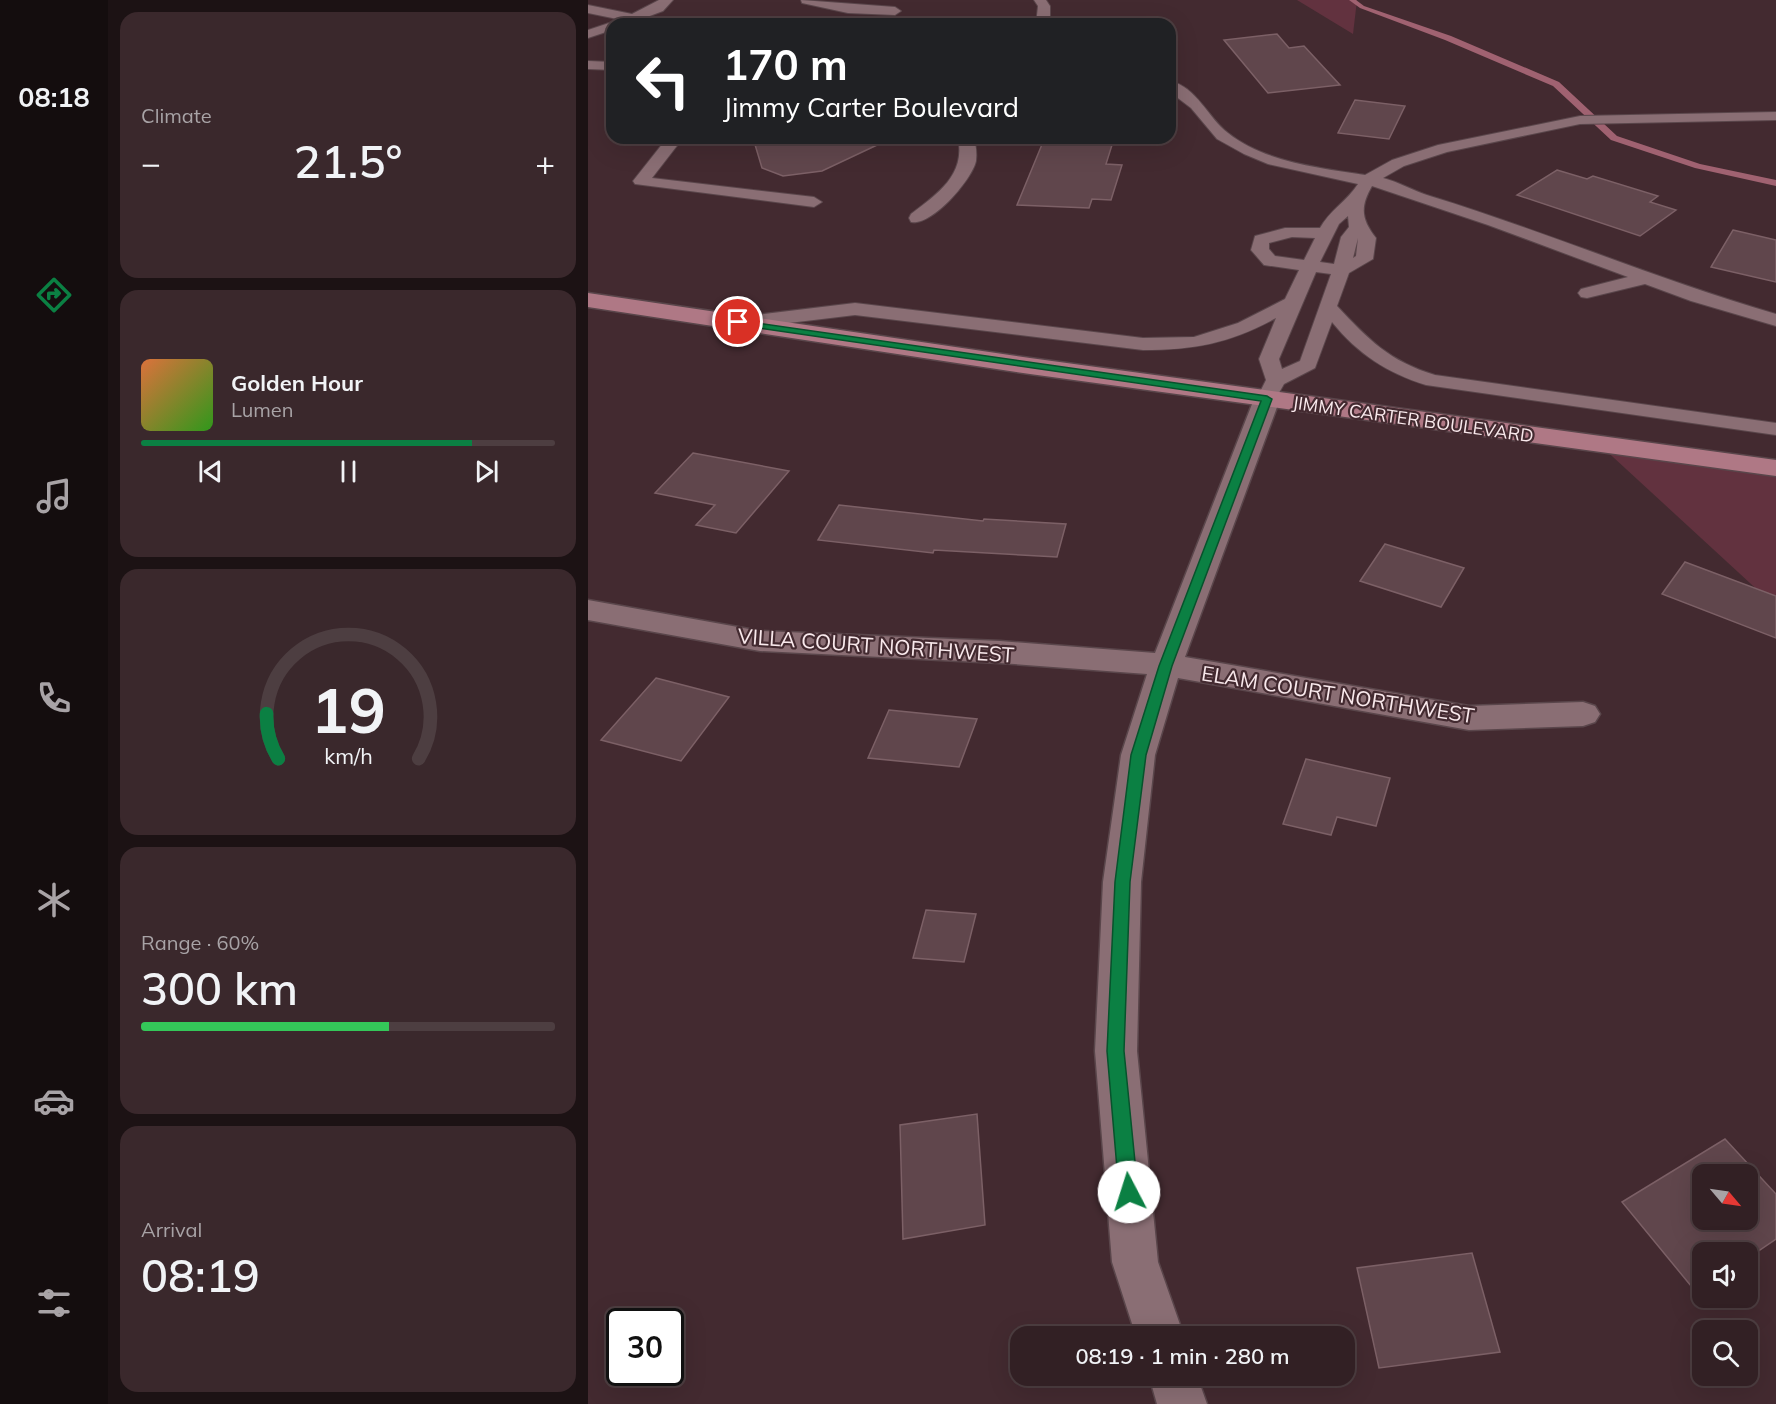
<!DOCTYPE html>
<meta charset="utf-8">
<style>
:root{--surface:#322024;--page:#3a282c;--text:#f1f3f6;--muted:#a8a3a6;--line:#4d3e41;--accent:#0b8043}
body{margin:0;font-family:Mulish,sans-serif;background:var(--page);color:var(--text);height:100vh;display:flex;flex-direction:column;font-size:22px;white-space:nowrap}
*{box-sizing:border-box;margin:0}
p{font-size:20px;color:var(--muted)}
.icon{flex:none;width:33px;height:33px;fill:none;stroke:currentColor;stroke-width:2;stroke-linecap:round;stroke-linejoin:round}
.map{position:relative;flex:1;overflow:hidden}
.details{display:flex;flex-direction:column;gap:12px;padding:12px;background:#1c1214;width:480px}
.details>*{flex:none}
.hud{position:absolute;left:18px;top:18px;width:570px;height:126px;border-radius:18px;box-shadow:0 6px 24px #0002,0 0 0 2px var(--line);background:#202124;color:#fff;overflow:hidden}
.needle{width:39px;rotate:119deg}
.tools{position:absolute;left:1104px;top:1164px;display:grid;gap:12px}
.tools a{display:grid;place-items:center;width:66px;height:66px;border-radius:12px;background:var(--surface);box-shadow:0 6px 24px #0002,0 0 0 2px var(--line);font-size:30px}
.speed{position:absolute;left:18px;top:1308px;display:flex;gap:12px;font-size:30px;font-weight:700;text-align:center}
.speed>*{display:grid;place-content:center;width:78px;height:78px;border-radius:50%;background:var(--surface);box-shadow:0 6px 24px #0002,0 0 0 2px var(--line);line-height:1}
.speed .limit{border:3px solid #111;border-radius:9px;background:#fff;color:#111}
.pin{position:absolute;display:grid;place-items:center;width:51px;height:51px;color:#fff;margin:-26px;border:3px solid #fff;border-radius:50%;box-shadow:0 2px 6px #0007}
.me{position:absolute;width:66px;margin:-33px;rotate:355deg;stroke-linejoin:round;filter:drop-shadow(0 0 4px #0008)}
.turn{display:flex;align-items:center;gap:21px;height:126px;padding:0 18px;font-size:27px}
.turn .icon{width:78px;height:78px;stroke-width:2.5}
.turn b{display:block;font-size:42px;line-height:51px}
.big{font-size:45px;font-weight:600;line-height:1.1}
.details .card{flex:1;display:flex;flex-direction:column;justify-content:center;gap:9px;min-width:0;padding:0 21px;border-radius:18px;background:var(--page)}
.details .dial{align-items:center;gap:0}
.dial svg{height:156px;overflow:visible;fill:none;stroke:var(--line);stroke-width:7;stroke-linecap:round;text-anchor:middle}
.dial text{fill:var(--text);stroke:none}
.song{display:flex;align-items:center;gap:18px}
.cover{width:72px;height:72px;border-radius:9px;background:linear-gradient(135deg,hsl(20 70% 55%),hsl(110 70% 35%))}
.played{height:6px;border-radius:3px;background:linear-gradient(90deg,var(--accent) 80%,var(--line) 80%)}
.keys{display:flex;justify-content:space-around;direction:ltr}
.heat{display:flex;justify-content:space-between;align-items:center;font-size:33px;direction:ltr}
.charge{height:9px;border-radius:4px;background:linear-gradient(90deg,#34c759 60%,var(--line) 0)}
.trip{position:absolute;left:422px;top:1326px;width:345px;height:60px;border-radius:18px;background:var(--surface);box-shadow:0 6px 24px #0002,0 0 0 2px var(--line);font-weight:600;line-height:60px;text-align:center}
main{display:flex;flex:1;min-height:0}
.dock{display:flex;flex-direction:column;width:108px;justify-content:space-around;align-items:center;background:#140d0e;color:var(--muted)}
.dock .icon{width:42px;height:42px}
.dock .current{color:var(--accent)}
.dock b{font-size:27px;color:var(--text)}
.map>svg:first-child{display:block}
</style>
<main>
<nav class="dock">
<b>08:18</b>
<svg class="icon current" aria-label="directions" viewBox="0 0 24 24"><path d="M12 3l9 9-9 9-9-9zM9 14v-3h6M13 9l2 2-2 2"/></svg>
<svg class="icon" aria-label="music" viewBox="0 0 24 24"><path d="M9 18V5l10-2v13"/><circle cx="6" cy="18" r="3"/><circle cx="16" cy="16" r="3"/></svg>
<svg class="icon" aria-label="phone" viewBox="0 0 24 24"><path d="M5 4h4l2 5-3 2q2 4 5 5l2-3 5 2v4C11 20 4 13 5 4z"/></svg>
<svg class="icon" aria-label="climate" viewBox="0 0 24 24"><path d="M12 3v18M4 7l16 10M4 17L20 7"/></svg>
<svg class="icon" aria-label="car" viewBox="0 0 24 24"><path d="M5 17H2v-5l4-1 3-4h7l3 4 3 1v5h-3M9 17h6M6 11h13"/><circle cx="7" cy="17" r="2"/><circle cx="17" cy="17" r="2"/></svg>
<svg class="icon" aria-label="filters" viewBox="0 0 24 24"><path d="M4 7h16M4 17h16"/><circle cx="9" cy="7" r="2"/><circle cx="15" cy="17" r="2"/></svg>
</nav>
<section class="details">
<div class="card"><p>Climate</p>
<div class="heat"><a>−</a><b class="big">21.5°</b><a>+</a></div>
</div>
<div class="card">
<div class="song"><i class="cover"></i><div><b>Golden Hour</b><p>Lumen</p></div></div>
<div class="played"></div>
<div class="keys"><svg class="icon" aria-label="previous" viewBox="0 0 24 24"><path d="M18 5L8 12l10 7zM5 5v14"/></svg><svg class="icon" aria-label="pause" viewBox="0 0 24 24"><path d="M8 5v14M16 5v14"/></svg><svg class="icon" aria-label="next" viewBox="0 0 24 24"><path d="M6 5l10 7-10 7zM19 5v14"/></svg></div>
</div>
<div class="card dial"><svg viewBox="0 0 100 80">
<path d="M14 69A42 42 0 1 1 86 69"/>
<path d="M14 69A42 42 0 0 1 8 46" stroke="#0b8043"/>
<text x="50" y="56" font-size="32" font-weight="700">19</text>
<text x="50" y="72" font-size="11">km/h</text>
</svg></div>
<div class="card"><p>Range · 60%</p><b class="big">300 km</b><div class="charge"></div></div>
<div class="card"><p>Arrival</p><b class="big">08:19</b></div>
</section>
<div class="map">
<svg width="1188" height="1404" viewBox="0 0 1188 1404">
<rect width="100%" height="100%" fill="#432a30"/>
<g fill="#62323f">
<polygon points="709,0 769,0 765,34"/>
<polygon points="1000,434 1188,462 1188,607"/>
</g>
<g fill="none" stroke-linecap="round" stroke-linejoin="round">
<polygon fill="#a06271" fill-rule="evenodd" points="761,0 768,0 776,6 863,36 971,82 1029,136 1112,164 1188,180 1188,186 1107,168 1023,140 965,86 857,40 772,8"/>
</g>
<g fill="#60464c" stroke="#7c6066" stroke-width="1.5" fill-rule="evenodd">
<polygon points="689,34 701,48 716,46 752,85 680,93 636,40"/>
<polygon points="767,100 817,106 801,139 750,133"/>
<polygon points="165,138 304,138 234,171 195,176 174,168"/>
<polygon points="455,142 524,145 518,164 534,165 523,200 504,199 501,208 429,205"/>
<polygon points="969,170 999,179 1005,176 1070,196 1062,202 1088,210 1052,236 929,195"/>
<polygon points="1145,230 1188,240 1188,282 1123,267"/>
<polygon points="105,453 201,471 148,533 108,525 127,505 67,493"/>
<polygon points="251,505 395,521 396,519 478,524 469,557 346,550 345,553 230,540"/>
<polygon points="797,544 876,568 853,607 772,581"/>
<polygon points="1097,562 1188,596 1188,638 1074,594"/>
<polygon points="68,678 141,697 93,761 13,740"/>
<polygon points="301,710 389,719 371,767 280,758"/>
<polygon points="718,759 802,778 788,826 749,817 743,835 695,824"/>
<polygon points="338,910 388,914 376,962 325,958"/>
<polygon points="389,1114 397,1225 315,1239 312,1125"/>
<path d="M 1137,1139 L 1188,1194 L 1188,1239 L 1160,1258 L 1160,1252 L 1114,1252 L 1114,1288 L 1108,1292 L 1034,1202 ZM 1114,1174 L 1160,1174 L 1160,1220 L 1114,1220 Z"/>
<polygon points="884,1253 912,1352 791,1368 769,1268"/>
</g>
<g fill="none" stroke-linecap="round" stroke-linejoin="round">
<defs>
<g id="lane">
<polygon points="71,0 85,0 75,11 59,17 80,24 41,24 34,20 0,13 0,5 44,14"/>
<polygon points="213,0 307,7 313,11 307,15 260,13 214,3"/>
<polygon points="446,0 458,0 462,6 462,24 448,24 450,6"/>
<polygon points="24,22 29,24 24,24 24,30 0,38 0,30"/>
<polygon points="0,61 24,62 24,70 0,69"/>
<path d="M 582,81 C 609,87 620,118 640,133 C 676,162 732,168 777,175 L 804,160 L 850,145 L 992,116 L 1188,112 L 1188,120 L 992,124 L 859,152 L 816,166 L 795,178 C 811,182 826,191 842,196 C 959,232 1071,280 1188,314 L 1188,326 L 1103,301 L 1057,284 L 999,298 L 993,297 L 990,293 L 993,289 L 1040,277 L 900,225 L 784,186 C 772,207 773,219 788,238 L 785,259 L 761,273 L 749,306 C 781,340 801,361 847,375 L 1188,423 L 1188,435 L 838,385 C 799,373 770,354 744,322 L 727,368 L 696,384 L 688,398 L 674,398 L 671,394 L 678,380 L 671,359 L 688,318 C 642,343 607,350 555,350 L 267,315 L 150,329 L 141,323 L 150,317 L 267,303 L 555,338 L 606,337 L 650,323 L 697,299 L 711,270 L 676,265 L 663,250 L 667,236 L 697,228 L 732,228 C 741,211 759,201 770,184 L 680,164 L 656,154 L 629,139 L 603,108 L 582,92 ZM 760,216 L 761,227 L 753,237 L 746,264 L 732,262 L 751,224 ZM 704,237 L 727,238 L 716,260 L 687,256 L 681,249 L 681,243 ZM 770,238 L 768,256 L 765,258 ZM 728,272 L 743,274 L 712,361 L 694,369 L 691,359 Z"/>
<polygon points="79,138 95,138 64,178 226,197 234,202 226,207 47,184 45,181"/>
<path d="M 370,138 L 386,138 C 388,146 389,153 388,161 C 384,180 343,227 323,222 L 321,218 L 323,214 C 349,194 378,175 370,138 Z"/>
</g>
<g id="street">
<polygon points="679,391 688,394 692,399 597,657 881,706 995,702 1007,706 1012,714 1007,722 995,726 881,730 590,678 567,755 553,882 549,1051 570,1262 596,1336 548,1336 524,1262 507,1051 515,882 533,755 559,674 412,663 172,651 0,620 0,600 172,631 412,641 567,653 666,399 670,394"/>
<polygon points="561,1376 609,1376 619,1404 569,1404"/>
</g>
<polygon id="primary" points="0,293 442,358 1188,460 1188,476 442,374 0,307"/>
</defs>
<use href="#lane" stroke="#5a464b" stroke-width="2"/>
<use href="#street" stroke="#5a464b" stroke-width="3"/>
<use href="#primary" stroke="#5a464b" stroke-width="3"/>
<use href="#lane" fill="#8a6e74" fill-rule="evenodd"/>
<use href="#street" fill="#8a6e74" fill-rule="evenodd"/>
<use href="#primary" fill="#af7885" fill-rule="evenodd"/>
</g>
<polygon fill="#0b8043" stroke="#07532c" stroke-width="1.5" points="147,320 679,396 684,399 584,666 558,755 542,882 536,1051 550,1192 547,1198 541,1200 534,1198 531,1192 519,1051 527,882 543,755 571,666 673,401 150,325 147,325"/>
<g text-anchor="middle" dominant-baseline="central" stroke-width="4.5" stroke-linejoin="round" paint-order="stroke">
<g font-size="18" fill="#f9e9ec" stroke="#432a30">
<text transform="translate(825 419) rotate(8)">JIMMY CARTER BOULEVARD</text>
</g>
<g font-size="21" fill="#f9e9ec" stroke="#432a30">
<text transform="translate(288 645) rotate(4)">VILLA COURT NORTHWEST</text>
<text transform="translate(750 694) rotate(9)">ELAM COURT NORTHWEST</text>
</g>
</g>
</svg>
<div class="tools">
<a><svg class="needle" viewBox="-14 -14 28 28"><path d="M0-13l5 13h-10z" fill="#e53935"/><path d="M0 13l5-13h-10z" fill="#a8a3a6"/></svg></a>
<a><svg class="icon" aria-label="sound" viewBox="0 0 24 24"><path d="M4 9h4l5-4v14l-5-4H4zM17 9q2 3 0 6"/></svg></a>
<a><svg class="icon" aria-label="search" viewBox="0 0 24 24"><circle cx="10" cy="10" r="6"/><path d="M15 15l6 6"/></svg></a>
</div>
<div class="speed"><div class="limit">30</div></div>
<div class="pin" style="left:150px;top:322px;background:#d93025"><svg class="icon" aria-label="arrive" viewBox="0 0 24 24"><path d="M6 21V4h12l-3 4 3 4H6"/></svg></div>
<svg class="me" style="left:541px;top:1192px" viewBox="-20 -20 40 40"><circle r="19" fill="#fff"/><path d="M0-13L10 11 0 6-10 11z" fill="#0b8043"/></svg>
<div class="trip">08:19 · 1 min · 280 m</div>
<div class="hud">
<div class="turn"><svg class="icon" aria-label="left" viewBox="0 0 24 24"><path d="M17 20v-9H6M10 6l-5 5 5 5"/></svg><div><b>170 m</b>Jimmy Carter Boulevard</div></div>
</div>
</div>
</main>
